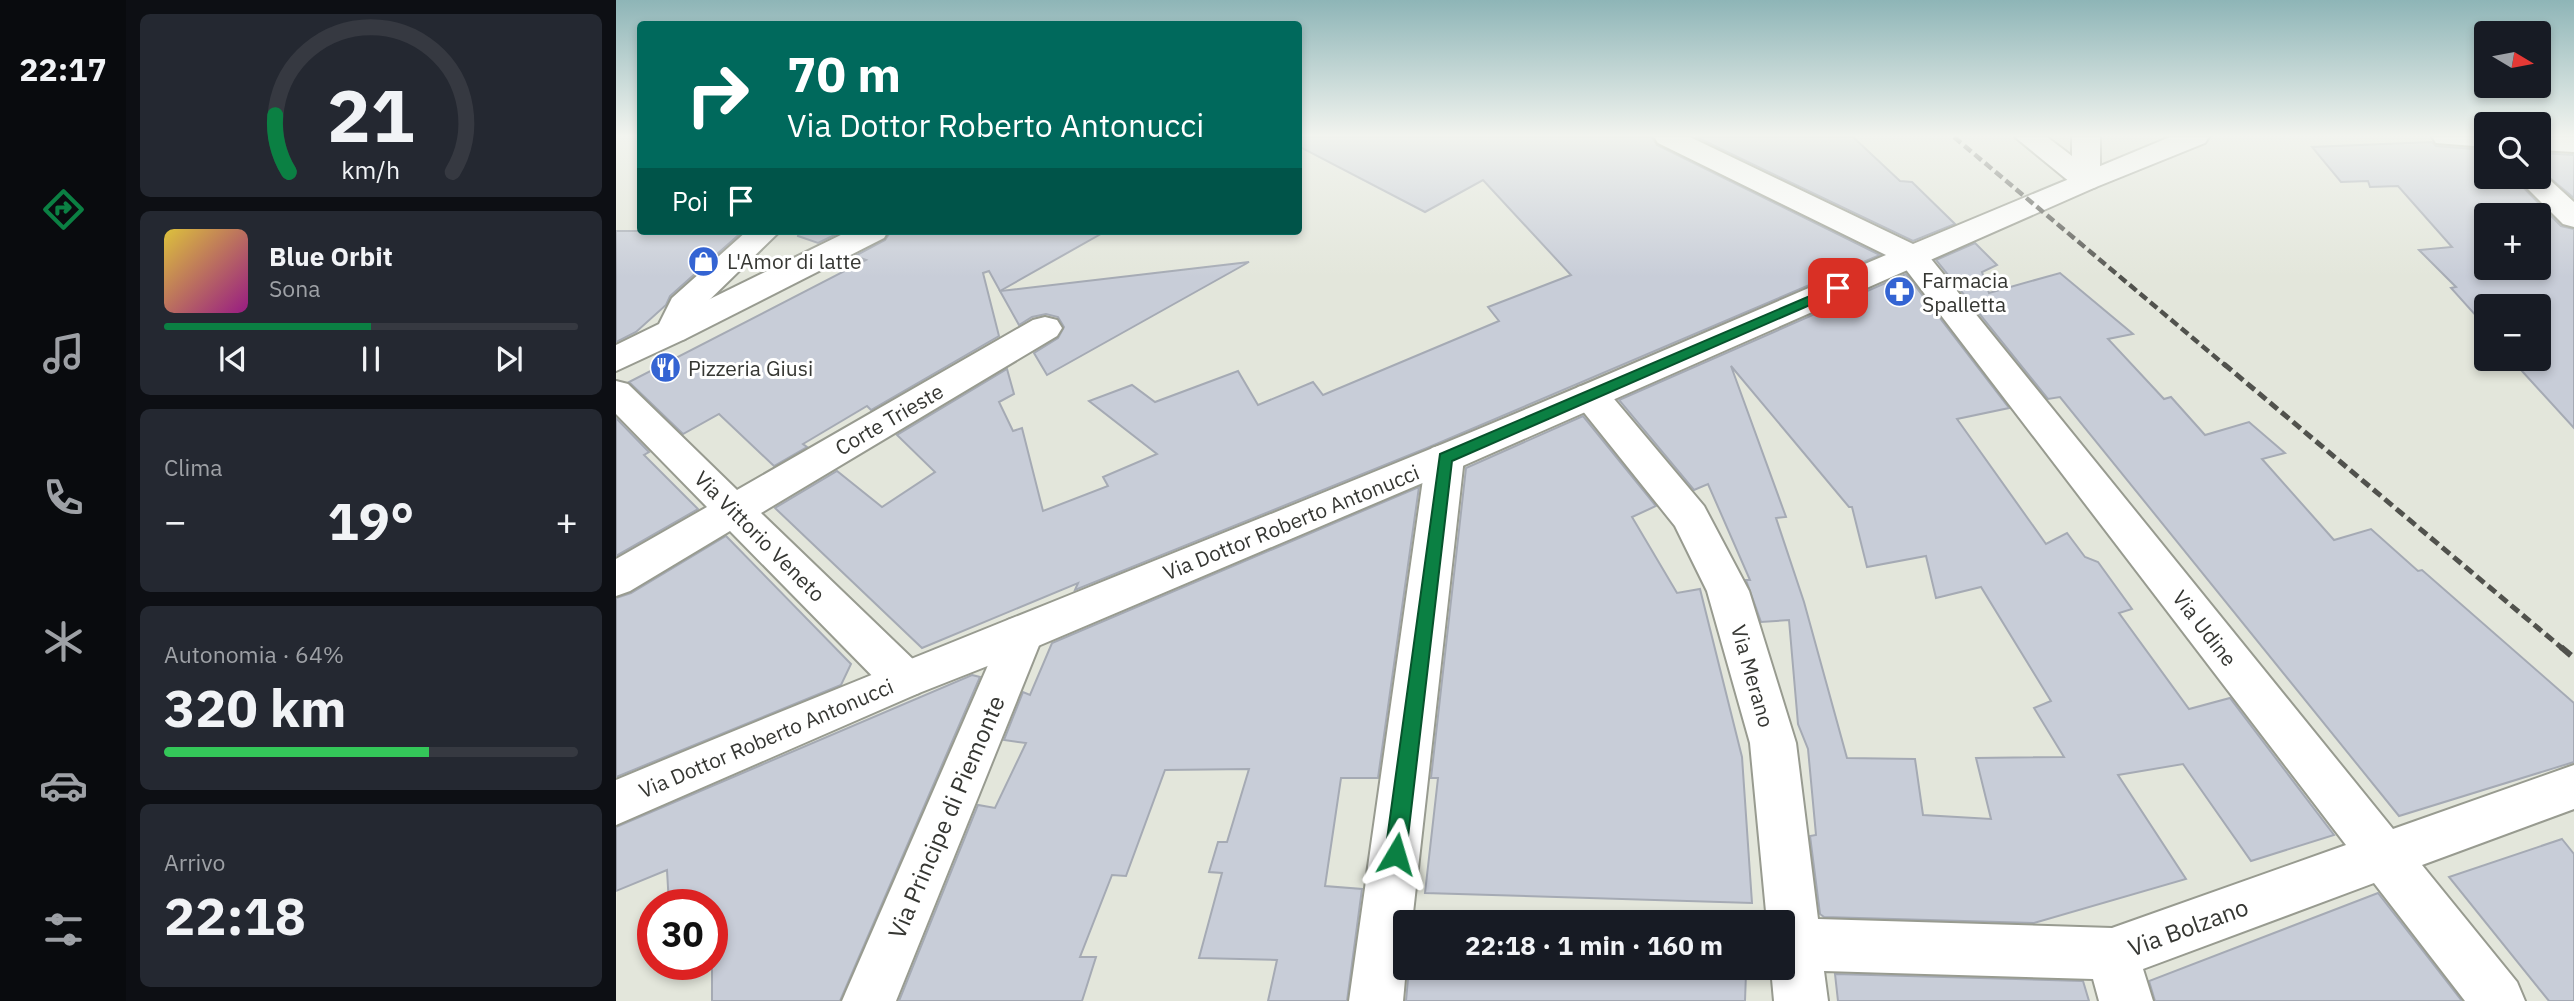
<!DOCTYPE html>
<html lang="it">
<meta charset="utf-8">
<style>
:root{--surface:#171b24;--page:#242831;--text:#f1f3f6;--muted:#9ea1a6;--line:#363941;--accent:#0b8043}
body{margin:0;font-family:"IBM Plex Sans",sans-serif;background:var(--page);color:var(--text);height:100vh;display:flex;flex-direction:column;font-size:26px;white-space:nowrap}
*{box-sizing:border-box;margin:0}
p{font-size:23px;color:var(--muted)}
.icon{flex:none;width:38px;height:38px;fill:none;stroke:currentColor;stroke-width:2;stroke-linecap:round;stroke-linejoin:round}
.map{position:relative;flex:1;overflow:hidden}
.drawer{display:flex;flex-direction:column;gap:14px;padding:14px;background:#0d0f14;width:490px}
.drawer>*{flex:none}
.guide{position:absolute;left:21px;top:21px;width:665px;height:214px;border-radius:7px;box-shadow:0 4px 10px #0003;background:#00695c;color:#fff;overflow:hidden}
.needle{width:46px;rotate:100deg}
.buttons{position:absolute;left:1858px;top:21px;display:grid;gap:14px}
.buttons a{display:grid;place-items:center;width:77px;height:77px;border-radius:7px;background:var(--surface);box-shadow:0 4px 10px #0003;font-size:35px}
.speed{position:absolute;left:21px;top:889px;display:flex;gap:14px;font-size:35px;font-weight:700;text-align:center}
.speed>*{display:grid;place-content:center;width:91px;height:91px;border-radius:50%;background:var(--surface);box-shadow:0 4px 10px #0003;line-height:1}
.speed .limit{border:10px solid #d22;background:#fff;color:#111}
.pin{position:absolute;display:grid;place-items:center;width:60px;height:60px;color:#fff;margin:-30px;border-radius:14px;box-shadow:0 4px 10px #0006}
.me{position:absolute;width:77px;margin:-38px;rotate:7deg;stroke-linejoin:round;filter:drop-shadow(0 0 5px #0008)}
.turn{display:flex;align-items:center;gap:24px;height:147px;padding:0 35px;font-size:32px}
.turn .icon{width:91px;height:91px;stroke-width:2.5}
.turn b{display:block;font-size:49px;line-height:60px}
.then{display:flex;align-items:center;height:66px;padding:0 35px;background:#0003;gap:14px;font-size:26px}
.big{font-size:52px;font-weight:700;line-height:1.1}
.drawer .widget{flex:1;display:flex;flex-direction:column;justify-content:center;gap:10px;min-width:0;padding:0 24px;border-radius:10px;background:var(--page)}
.drawer .dial{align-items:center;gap:0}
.dial svg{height:182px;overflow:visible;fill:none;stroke:var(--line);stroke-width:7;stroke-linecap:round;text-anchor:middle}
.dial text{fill:var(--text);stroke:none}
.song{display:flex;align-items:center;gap:21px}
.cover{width:84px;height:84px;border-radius:10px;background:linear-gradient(135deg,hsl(50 70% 55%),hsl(310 70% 35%))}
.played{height:7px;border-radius:4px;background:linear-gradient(90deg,var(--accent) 50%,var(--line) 50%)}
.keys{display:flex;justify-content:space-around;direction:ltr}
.heat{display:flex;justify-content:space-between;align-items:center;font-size:38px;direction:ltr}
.charge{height:10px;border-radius:5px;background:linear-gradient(90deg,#34c759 64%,var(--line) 0)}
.trip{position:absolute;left:777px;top:910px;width:402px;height:70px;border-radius:7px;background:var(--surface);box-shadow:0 4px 10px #0003;font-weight:700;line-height:70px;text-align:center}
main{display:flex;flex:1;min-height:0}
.tabs{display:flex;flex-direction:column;width:126px;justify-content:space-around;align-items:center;background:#090b0e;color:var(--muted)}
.tabs .icon{width:49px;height:49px}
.tabs .selected{color:var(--accent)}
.tabs b{font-size:32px;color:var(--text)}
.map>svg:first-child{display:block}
</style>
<main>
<nav class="tabs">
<b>22:17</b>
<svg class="icon selected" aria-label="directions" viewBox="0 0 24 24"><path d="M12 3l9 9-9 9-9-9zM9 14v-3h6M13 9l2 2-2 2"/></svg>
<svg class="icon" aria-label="music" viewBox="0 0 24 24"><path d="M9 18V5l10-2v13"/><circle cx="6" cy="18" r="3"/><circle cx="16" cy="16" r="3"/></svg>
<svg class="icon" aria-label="phone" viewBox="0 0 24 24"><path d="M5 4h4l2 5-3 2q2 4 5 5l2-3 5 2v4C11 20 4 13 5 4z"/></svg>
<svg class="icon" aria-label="climate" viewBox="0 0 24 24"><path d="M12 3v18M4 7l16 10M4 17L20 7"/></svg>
<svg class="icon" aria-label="car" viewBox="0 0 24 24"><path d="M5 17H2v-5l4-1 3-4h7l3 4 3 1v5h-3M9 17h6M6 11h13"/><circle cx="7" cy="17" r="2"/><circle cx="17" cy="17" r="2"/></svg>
<svg class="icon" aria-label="filters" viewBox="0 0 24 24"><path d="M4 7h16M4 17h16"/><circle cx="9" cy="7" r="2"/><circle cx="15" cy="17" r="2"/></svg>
</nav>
<section class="drawer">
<div class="widget dial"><svg viewBox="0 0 100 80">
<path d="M14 69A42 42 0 1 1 86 69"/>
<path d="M14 69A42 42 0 0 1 8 44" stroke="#0b8043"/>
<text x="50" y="56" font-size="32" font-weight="700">21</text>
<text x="50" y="72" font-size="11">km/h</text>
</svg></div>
<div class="widget">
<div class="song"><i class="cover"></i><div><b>Blue Orbit</b><p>Sona</p></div></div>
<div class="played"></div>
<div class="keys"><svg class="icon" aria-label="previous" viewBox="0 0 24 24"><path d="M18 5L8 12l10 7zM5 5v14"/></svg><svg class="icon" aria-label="pause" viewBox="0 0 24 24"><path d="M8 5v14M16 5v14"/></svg><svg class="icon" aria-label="next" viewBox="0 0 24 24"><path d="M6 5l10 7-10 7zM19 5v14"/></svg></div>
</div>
<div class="widget"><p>Clima</p>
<div class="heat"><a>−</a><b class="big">19°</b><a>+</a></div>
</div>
<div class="widget"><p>Autonomia · 64%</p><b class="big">320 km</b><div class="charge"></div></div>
<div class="widget"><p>Arrivo</p><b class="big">22:18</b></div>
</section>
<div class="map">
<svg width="1958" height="1001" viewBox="0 0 1958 1001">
<rect width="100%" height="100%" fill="#e3e6db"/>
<g fill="#c8cdd8" stroke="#a5aab4" stroke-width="2" fill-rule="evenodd">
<polygon points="682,137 1036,137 1041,145 1264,255 811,448 459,590 462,583 306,648 159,508 221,471 266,507 319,472 281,435 391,369 398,394 383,402 397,431 406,428 427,511 492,486 487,477 541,454 473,401 516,385 539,402 622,371 642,405 697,382 707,395 883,321 872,307 955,275 867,180 809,212 682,146"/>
<polygon points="1080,137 1237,137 1284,181 1296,182 1339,224 1297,241"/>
<path d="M 1816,142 L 1820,146 L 1871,150 L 1871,177 L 1897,177 L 1945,226 L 1958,229 L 1958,428 L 1895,359 L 1923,359 L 1923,306 L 1871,306 L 1871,328 L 1835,288 L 1840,287 L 1803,250 L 1836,247 L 1782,186 L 1754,187 L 1752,181 L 1725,182 L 1696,147 ZM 1871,215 L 1923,215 L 1923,268 L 1871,268 Z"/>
<polygon points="1923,153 1958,155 1958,198 1923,169"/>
<polygon points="0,231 127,231 54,296 50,305 20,332 0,342"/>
<polygon points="183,231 227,231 202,243 182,236"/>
<polygon points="275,231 490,231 384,291 373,271 367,273 383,336 255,410 251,406 187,444 191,447 158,466 103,414 67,434 13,382 250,260 239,256 269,240"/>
<polygon points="1359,243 1381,265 1366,272 1373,293 1444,273 1517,334 1492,339 1548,399 1555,397 1589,435 1633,422 1669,453 1646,459 1718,540 1755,529 1802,571 1806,570 1958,703 1958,762 1783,816 1444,397 1432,399 1320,260"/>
<polygon points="633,262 431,375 418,353 442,338 448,327 442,317 430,314 416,317 403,325 384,291"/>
<path d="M 1290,274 L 1393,408 L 1341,419 L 1430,544 L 1451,533 L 1469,557 L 1482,562 L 1516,609 L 1503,613 L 1573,709 L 1614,698 L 1718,835 L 1635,861 L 1567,764 L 1502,775 L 1570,879 L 1418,923 L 1208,917 L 1204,914 L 1194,836 L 1200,835 L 1192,749 L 1182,724 L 1173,620 L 1145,622 L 1130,580 L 1134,580 L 1092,484 L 1078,490 L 1003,400 ZM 1115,366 L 1233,507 L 1236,507 L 1251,567 L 1310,556 L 1320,598 L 1365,587 L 1435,701 L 1418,708 L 1448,757 L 1360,758 L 1375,819 L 1307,815 L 1299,759 L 1231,758 L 1188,602 L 1160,518 L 1170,517 Z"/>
<polygon points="967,416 1040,506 1016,517 1061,593 1084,589 1126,757 1136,903 809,893 822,778 815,778 850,468"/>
<polygon points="0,418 33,452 28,455 82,509 0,556"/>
<polygon points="803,487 762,778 725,778 709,886 746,889 731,1001 652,1001 661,960 583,958 606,873 593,872 602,842 611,842 633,769 549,770 510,876 496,875 464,957 480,957 466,1001 283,1001 362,805 379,808 410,743 388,740 407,692 414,695 436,643"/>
<polygon points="110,536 235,664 225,685 0,777 0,598 15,593"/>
<polygon points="356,675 364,677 224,1001 96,1001 96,905 53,905 51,870 0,891 0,827"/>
<polygon points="1946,839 1958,854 1958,1001 1933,1001 1833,877"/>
<polygon points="1762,893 1846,1001 1539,1001 1533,981"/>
<polygon points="793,968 959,968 1130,973 1129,1001 790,1001"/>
<polygon points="1219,974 1467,981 1473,1001 1222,1001"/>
</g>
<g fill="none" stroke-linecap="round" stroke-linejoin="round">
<defs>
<g id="minor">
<polygon points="1399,137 1431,137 1456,156 1456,137 1484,137 1484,181 1480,187 1470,190 1460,187"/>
<polygon points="1816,137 1871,137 1871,147 1820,143"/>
<polygon points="1923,137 1958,137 1958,152 1923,150"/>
<polygon points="1924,171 1958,202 1958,227 1947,224 1900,177 1923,177"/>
<polygon points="233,231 272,231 268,238 69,339 57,342 45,339 40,331 45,323"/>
<polygon points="1296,246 1307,249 1777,829 1958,765 1958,809 1806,865 1901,982 1909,1001 1849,1001 1758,883 1527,969 1537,1001 1483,1001 1477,979 1208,971 1212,1001 1158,1001 1155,968 1167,968 1167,922 1151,922 1134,743 1091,591 1059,526 962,405 957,396 962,387 975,384 988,387 1088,506 1133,591 1180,743 1202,919 1496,928 1730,845 1285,263 1280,256 1285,249"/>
<polygon points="429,317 441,320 446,328 441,336 145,513 303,665 310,679 303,693 288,698 273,693 114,531 14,591 0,596 0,559 91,507 0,414 0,381 12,384 121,490 417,320"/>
<polygon points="829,444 842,448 848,458 796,922 789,922 790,968 787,1001 733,1001 810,458 816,448"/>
<polygon points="407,615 422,620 428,633 280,1001 226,1001 386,633 392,620"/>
</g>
<g id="major">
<path d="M 1038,137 L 1074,137 L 1297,244 L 1554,137 L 1593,137 L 1589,143 L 1480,187 L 842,468 L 422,646 L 303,693 L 0,825 L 0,780 C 270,667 542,561 812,450 C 966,387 1117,320 1270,255 L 1042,143 Z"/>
<polygon points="131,231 164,231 82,311 69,339 0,371 0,345 43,324 56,298"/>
</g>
</defs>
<use href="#minor" stroke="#989b90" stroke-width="4"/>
<use href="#major" stroke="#989b90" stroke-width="4"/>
<use href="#minor" fill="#fff" fill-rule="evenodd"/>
<use href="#major" fill="#fff" fill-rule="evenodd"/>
<polyline stroke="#51524d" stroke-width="4.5" stroke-dasharray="9 4.5" stroke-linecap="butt" points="1338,137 1610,366"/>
<polyline stroke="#51524d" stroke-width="5" stroke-dasharray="10 5" stroke-linecap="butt" points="1608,364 1947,649"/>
<polyline stroke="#51524d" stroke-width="6" stroke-dasharray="13 6" stroke-linecap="butt" points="1945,647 1958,658"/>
</g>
<linearGradient id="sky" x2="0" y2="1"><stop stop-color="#8eb5b7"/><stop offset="0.49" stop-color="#f2f4ef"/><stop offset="1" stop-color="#f2f4ef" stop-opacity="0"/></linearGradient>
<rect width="1958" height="277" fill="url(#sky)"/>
<polygon fill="#0b8043" stroke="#07532c" stroke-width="2" points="1222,284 1226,285 1226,291 836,461 790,854 787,861 780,864 772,861 769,854 824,454"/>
<defs>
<symbol id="shop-disc" viewBox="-11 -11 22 22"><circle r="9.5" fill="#3464d3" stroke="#fff"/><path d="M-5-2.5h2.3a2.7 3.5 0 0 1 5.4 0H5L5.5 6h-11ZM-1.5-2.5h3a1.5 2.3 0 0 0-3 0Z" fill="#fff"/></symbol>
<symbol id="pharmacy-disc" viewBox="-11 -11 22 22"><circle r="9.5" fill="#3464d3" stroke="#fff"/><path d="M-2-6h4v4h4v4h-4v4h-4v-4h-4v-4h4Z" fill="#fff"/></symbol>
<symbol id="restaurant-disc" viewBox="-11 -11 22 22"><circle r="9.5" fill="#3464d3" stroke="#fff"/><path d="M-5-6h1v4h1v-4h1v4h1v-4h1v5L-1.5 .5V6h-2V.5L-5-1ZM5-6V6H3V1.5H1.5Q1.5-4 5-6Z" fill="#fff"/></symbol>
</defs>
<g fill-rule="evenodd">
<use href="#shop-disc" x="70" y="244" width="35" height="35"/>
<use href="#pharmacy-disc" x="1266" y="274" width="35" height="35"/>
<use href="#restaurant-disc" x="32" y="350" width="35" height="35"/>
</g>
<g text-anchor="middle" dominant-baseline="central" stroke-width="6" stroke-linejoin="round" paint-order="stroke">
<g font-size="21" fill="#363733" stroke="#fff" text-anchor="start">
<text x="111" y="261">L'Amor di latte</text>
<text x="1306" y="280">Farmacia<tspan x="1306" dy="24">Spalletta</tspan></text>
<text x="72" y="368">Pizzeria Giusi</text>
</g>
<g font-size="21" fill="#363733" stroke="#fff">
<text transform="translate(273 419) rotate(-30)">Corte Trieste</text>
<text transform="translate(675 522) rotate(-22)">Via Dottor Roberto Antonucci</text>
<text transform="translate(144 536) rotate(45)">Via Vittorio Veneto</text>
<text transform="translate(1589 628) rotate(52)">Via Udine</text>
<text transform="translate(1137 676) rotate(74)">Via Merano</text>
<text transform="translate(150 738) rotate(-23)">Via Dottor Roberto Antonucci</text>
</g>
<g font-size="24" fill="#363733" stroke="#fff">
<text transform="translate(330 817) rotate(-67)">Via Principe di Piemonte</text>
<text transform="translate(1572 927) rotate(-20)">Via Bolzano</text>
</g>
</g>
</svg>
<div class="buttons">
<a><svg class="needle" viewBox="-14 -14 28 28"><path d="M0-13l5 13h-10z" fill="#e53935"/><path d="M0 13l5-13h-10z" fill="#9ea1a6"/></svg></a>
<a><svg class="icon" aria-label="search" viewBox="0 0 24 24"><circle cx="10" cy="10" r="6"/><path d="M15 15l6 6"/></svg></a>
<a>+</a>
<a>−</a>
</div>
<div class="speed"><div class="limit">30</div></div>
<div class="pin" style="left:1222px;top:288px;background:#d93025"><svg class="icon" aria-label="arrive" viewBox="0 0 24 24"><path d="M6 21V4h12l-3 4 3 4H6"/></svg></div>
<svg class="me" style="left:780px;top:854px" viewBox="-20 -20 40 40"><path d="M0-17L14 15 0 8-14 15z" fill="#0b8043" stroke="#fff" stroke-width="4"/></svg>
<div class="trip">22:18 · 1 min · 160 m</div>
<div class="guide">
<div class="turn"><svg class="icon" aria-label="right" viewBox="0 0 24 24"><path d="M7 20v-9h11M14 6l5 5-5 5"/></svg><div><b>70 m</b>Via Dottor Roberto Antonucci</div></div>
<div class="then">Poi<svg class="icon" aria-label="arrive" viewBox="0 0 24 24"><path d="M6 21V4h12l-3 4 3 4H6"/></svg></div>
</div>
</div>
</main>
